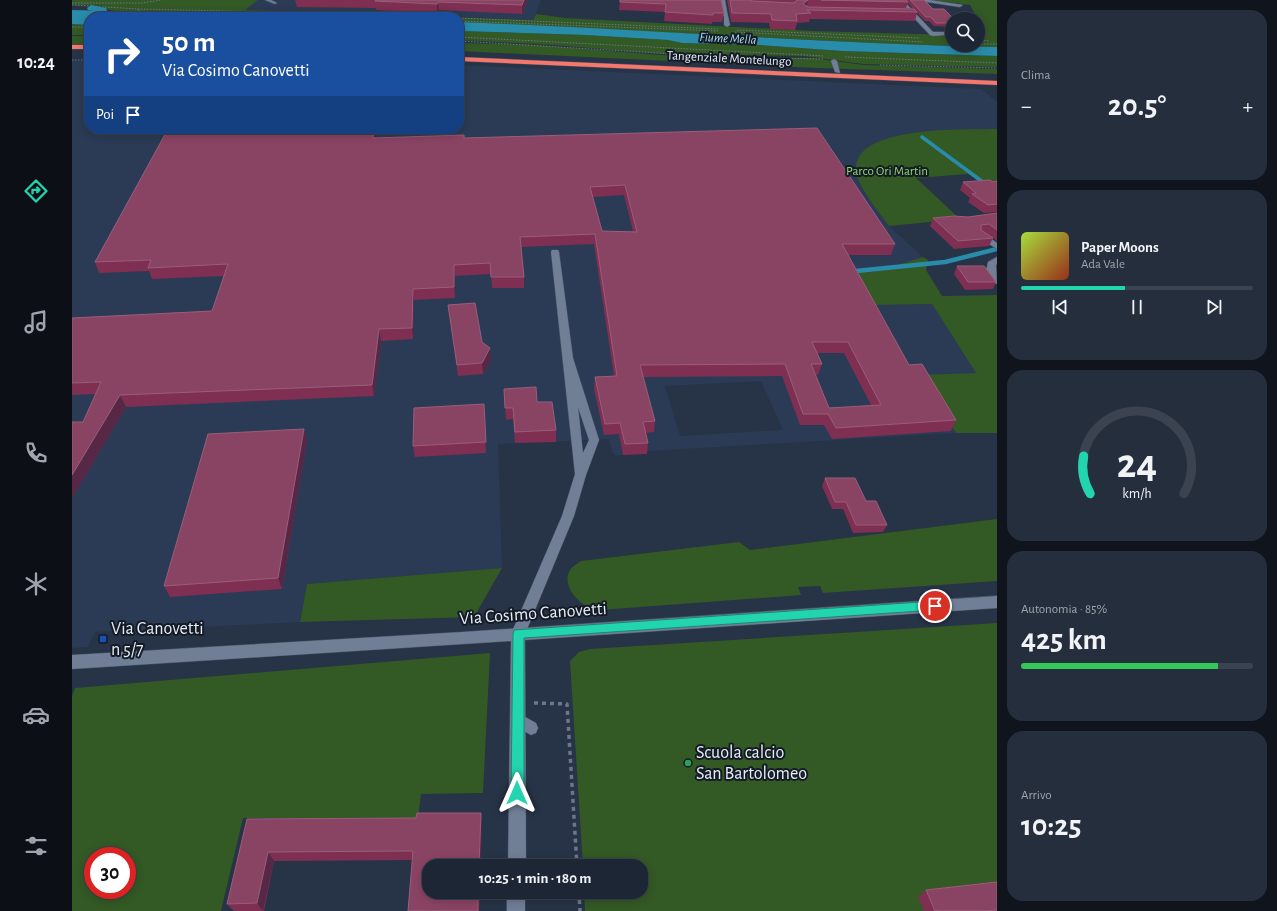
<!DOCTYPE html>
<html lang="it">
<meta charset="utf-8">
<style>
:root{--surface:#1d2635;--page:#252e3d;--text:#f1f3f6;--muted:#a0a5ad;--line:#3b4350;--accent:#23d5af}
body{margin:0;font-family:"Alegreya Sans",sans-serif;background:var(--page);color:var(--text);height:100vh;display:flex;flex-direction:column;font-size:15px;white-space:nowrap}
*{box-sizing:border-box;margin:0}
p{font-size:13px;color:var(--muted)}
.icon{flex:none;width:22px;height:22px;fill:none;stroke:currentColor;stroke-width:2;stroke-linecap:round;stroke-linejoin:round}
.map{position:relative;flex:1;overflow:hidden}
.side{display:flex;flex-direction:column;gap:10px;padding:10px;background:#10151d;width:280px}
.side>*{flex:none}
.banner{position:absolute;left:12px;top:12px;width:380px;height:122px;border-radius:16px;box-shadow:0 2px 10px #0003,0 0 0 1px var(--line);background:#1a4fa0;color:#fff;overflow:hidden}
.fabs{position:absolute;left:873px;top:12px;display:grid;gap:8px}
.fabs a{display:grid;place-items:center;width:40px;height:40px;border-radius:50%;background:var(--surface);box-shadow:0 2px 10px #0003,0 0 0 1px var(--line);font-size:20px}
.speed{position:absolute;left:12px;top:847px;display:flex;gap:8px;font-size:20px;font-weight:700;text-align:center}
.speed>*{display:grid;place-content:center;width:52px;height:52px;border-radius:50%;background:var(--surface);box-shadow:0 2px 10px #0003,0 0 0 1px var(--line);line-height:1}
.speed .limit{border:6px solid #d22;background:#fff;color:#111}
.pin{position:absolute;display:grid;place-items:center;width:34px;height:34px;color:#fff;margin:-17px;border:2px solid #fff;border-radius:50%;box-shadow:0 1px 4px #0007}
.me{position:absolute;width:44px;margin:-22px;rotate:0deg;stroke-linejoin:round;filter:drop-shadow(0 0 3px #0008)}
.turn{display:flex;align-items:center;gap:14px;height:84px;padding:0 12px;font-size:18px}
.turn .icon{width:52px;height:52px;stroke-width:2.5}
.turn b{display:block;font-size:28px;line-height:34px}
.then{display:flex;align-items:center;height:38px;padding:0 12px;background:#0003;gap:8px;font-size:15px}
.big{font-size:30px;font-weight:600;line-height:1.1}
.side .tile{flex:1;display:flex;flex-direction:column;justify-content:center;gap:6px;min-width:0;padding:0 14px;border-radius:16px;background:var(--page)}
.side .dial{align-items:center;gap:0}
.dial svg{height:104px;overflow:visible;fill:none;stroke:var(--line);stroke-width:7;stroke-linecap:round;text-anchor:middle}
.dial text{fill:var(--text);stroke:none}
.song{display:flex;align-items:center;gap:12px}
.cover{width:48px;height:48px;border-radius:6px;background:linear-gradient(135deg,hsl(80 70% 55%),hsl(10 70% 35%))}
.played{height:4px;border-radius:2px;background:linear-gradient(90deg,var(--accent) 45%,var(--line) 45%)}
.keys{display:flex;justify-content:space-around;direction:ltr}
.heat{display:flex;justify-content:space-between;align-items:center;font-size:22px;direction:ltr}
.charge{height:6px;border-radius:3px;background:linear-gradient(90deg,#34c759 85%,var(--line) 0)}
.trip{position:absolute;left:350px;top:859px;width:226px;height:40px;border-radius:16px;background:var(--surface);box-shadow:0 2px 10px #0003,0 0 0 1px var(--line);font-weight:600;line-height:40px;text-align:center}
main{display:flex;flex:1;min-height:0}
.menu{display:flex;flex-direction:column;width:72px;justify-content:space-around;align-items:center;background:#0c0f15;color:var(--muted)}
.menu .icon{width:28px;height:28px}
.menu .selected{color:var(--accent)}
.menu b{font-size:18px;color:var(--text)}
.map>svg:first-child{display:block}
</style>
<main>
<nav class="menu">
<b>10:24</b>
<svg class="icon selected" aria-label="directions" viewBox="0 0 24 24"><path d="M12 3l9 9-9 9-9-9zM9 14v-3h6M13 9l2 2-2 2"/></svg>
<svg class="icon" aria-label="music" viewBox="0 0 24 24"><path d="M9 18V5l10-2v13"/><circle cx="6" cy="18" r="3"/><circle cx="16" cy="16" r="3"/></svg>
<svg class="icon" aria-label="phone" viewBox="0 0 24 24"><path d="M5 4h4l2 5-3 2q2 4 5 5l2-3 5 2v4C11 20 4 13 5 4z"/></svg>
<svg class="icon" aria-label="climate" viewBox="0 0 24 24"><path d="M12 3v18M4 7l16 10M4 17L20 7"/></svg>
<svg class="icon" aria-label="car" viewBox="0 0 24 24"><path d="M5 17H2v-5l4-1 3-4h7l3 4 3 1v5h-3M9 17h6M6 11h13"/><circle cx="7" cy="17" r="2"/><circle cx="17" cy="17" r="2"/></svg>
<svg class="icon" aria-label="filters" viewBox="0 0 24 24"><path d="M4 7h16M4 17h16"/><circle cx="9" cy="7" r="2"/><circle cx="15" cy="17" r="2"/></svg>
</nav>
<div class="map">
<svg width="925" height="911" viewBox="0 0 925 911">
<rect width="100%" height="100%" fill="#273347"/>
<g fill="#2b3b55" fill-rule="evenodd">
<polygon points="186,0 469,0 461,20 172,10"/>
<path d="M 0,61 L 17,61 L 17,129 L 387,129 L 387,65 L 909,89 L 925,102 L 925,129 L 844,132 L 814,139 L 789,185 L 817,226 L 851,257 L 805,271 L 785,272 L 804,305 L 860,304 L 904,373 L 847,376 L 884,433 L 575,451 L 544,456 L 540,452 L 537,439 L 426,444 L 430,568 L 235,584 L 228,622 L 23,632 L 16,647 L 0,648 ZM 689,381 L 711,430 L 608,436 L 593,386 Z"/>
</g>
<g fill="#335925" fill-rule="evenodd">
<polygon points="0,0 186,0 173,10 461,20 464,14 493,18 742,31 880,35 880,45 906,45 906,19 893,19 905,18 898,5 857,0 925,0 925,47 820,44 387,22 387,17 180,17 62,15 47,14 46,12 31,8 31,6 0,5"/>
<polygon points="0,24 17,25 17,35 0,35"/>
<polygon points="387,31 513,35 596,40 610,43 688,45 770,51 925,56 925,67 791,64 732,56 593,54 481,45 387,40"/>
<polygon points="0,36 17,36 17,44 0,45"/>
<polygon points="387,43 464,45 588,55 739,58 792,65 925,69 925,74 745,68 387,51"/>
<path d="M 925,129 L 925,189 L 915,187 L 896,174 L 844,178 L 888,219 L 817,226 C 807,212 786,187 784,171 C 780,124 896,130 925,129 Z"/>
<polygon points="851,257 856,260 854,270 870,296 925,295 925,433 884,433 847,375 904,373 860,304 804,305 784,272 805,271"/>
<path d="M 925,519 L 925,581 L 751,593 L 748,586 L 726,587 L 729,595 L 528,610 C 524,609 519,609 516,607 C 504,601 491,585 497,572 C 499,567 505,564 509,561 L 667,542 L 678,550 Z"/>
<polygon points="430,568 402,617 228,622 235,584"/>
<polygon points="925,623 925,911 513,911 512,892 569,892 569,866 511,866 498,661 507,652 518,649"/>
<path d="M 418,653 L 411,793 L 349,794 L 346,818 L 171,818 L 149,911 L 0,911 L 0,696 L 3,688 ZM 21,856 L 55,856 L 55,890 L 21,890 Z"/>
</g>
<g fill="#288caa">
<polygon points="0,10 40,11 47,12 47,14 62,15 180,17 17,17 17,25 0,24"/>
<path d="M 387,22 C 566,29 746,43 925,47 L 925,56 L 770,51 L 688,45 L 610,43 L 596,40 L 513,35 L 387,31 Z"/>
</g>
<g fill="none" stroke-linecap="round" stroke-linejoin="round">
<polyline stroke="#288caa" stroke-width="3.5" points="850,137 919,188 925,188"/>
<polyline stroke="#288caa" stroke-width="4.5" points="784,271 873,262 925,249"/>
<polygon fill="#288caa" fill-rule="evenodd" points="19,5 34,8 35,10 32,17 22,17 26,12 16,10 15,8"/>
<defs>
<g id="lane">
<polygon points="193,0 199,0 205,3 203,4"/>
<polygon points="654,15 656,16 658,25 655,27 652,25 652,16"/>
<polygon points="873,32 876,34 875,35 860,36 857,34 860,32"/>
<polygon points="762,59 765,61 768,73 763,72 759,61"/>
<polygon points="907,234 913,234 925,243 925,249 907,238"/>
<path d="M 480,250 L 486,250 L 487,252 L 501,358 L 527,440 L 514,475 L 502,516 L 453,634 L 451,638 L 446,640 L 441,638 L 439,634 L 490,516 L 503,474 L 479,252 ZM 506,407 L 517,440 L 511,453 Z"/>
<polygon points="446,713 464,723 466,728 464,733 459,735 441,725 439,720 441,715"/>
</g>
<g id="street">
<polygon points="647,0 653,0 656,17 651,16"/>
<polygon points="825,0 831,0 862,33 862,35 858,35"/>
<polygon points="841,0 858,0 891,5 888,7"/>
<polygon points="925,257 925,264 924,265 925,284 922,283 914,271 916,262"/>
<polygon points="925,596 925,608 453,640 454,866 436,866 439,641 0,669 0,655 390,632"/>
<rect x="435" y="892" width="18" height="19"/>
</g>
<g id="highway">
<rect x="0" y="45" width="17" height="4"/>
<polygon points="387,57 925,81 925,85 387,61"/>
</g>
</defs>
<use href="#lane" stroke="#475262" stroke-width="1"/>
<use href="#street" stroke="#475262" stroke-width="1"/>
<use href="#highway" stroke="#475262" stroke-width="1"/>
<g stroke="#6d7789" stroke-width="1" stroke-dasharray="1.5 1.5" stroke-linecap="butt">
<polyline points="0,3 70,3 89,0"/>
<polyline points="0,5 66,9 196,12"/>
<polyline points="66,9 66,11 111,14 284,17"/>
<polyline points="209,12 376,17"/>
<polyline points="387,18 646,29"/>
<polyline points="387,21 646,31"/>
<polyline points="0,27 17,27"/>
<polyline points="665,30 848,38"/>
<polyline points="663,32 852,42"/>
<polyline points="387,37 752,56"/>
<polyline points="906,40 917,41"/>
<polyline points="387,41 652,57 751,59"/>
<polyline points="906,44 925,44"/>
<polyline points="773,57 925,63"/>
<polyline points="0,60 17,60"/>
<polyline points="808,65 925,68"/>
</g>
<g stroke="#6d7789" stroke-width="3.5" stroke-dasharray="4 4" stroke-linecap="butt">
<polyline points="462,703 495,704 505,866"/>
<polyline points="507,892 508,911"/>
</g>
<use href="#lane" fill="#707e96" fill-rule="evenodd"/>
<use href="#street" fill="#707e96" fill-rule="evenodd"/>
<use href="#highway" fill="#f7776c" fill-rule="evenodd"/>
</g>
<g fill="#7f2f51" fill-rule="evenodd">
<polygon points="223,0 456,0 450,14 367,10 365,13 304,10 304,8 225,7"/>
<polygon points="548,0 649,0 652,13 650,22 640,22 640,24 592,21 593,12 547,10"/>
<path d="M 655,0 L 852,0 L 861,9 L 880,19 L 880,27 L 862,26 L 857,21 L 853,21 L 845,13 L 843,21 L 738,19 L 737,22 L 725,23 L 723,30 L 698,29 L 697,23 L 659,22 ZM 836,3 L 841,9 L 834,8 Z"/>
<path d="M 96,129 L 305,129 L 304,138 L 392,138 L 823,244 L 819,255 L 776,255 L 837,365 L 884,420 L 879,431 L 760,439 L 752,425 L 728,425 L 710,376 L 571,377 L 583,421 L 582,432 L 574,433 L 576,443 L 575,454 L 551,455 L 547,434 L 532,435 L 522,389 L 523,377 L 542,376 L 522,244 L 449,247 L 452,277 L 452,288 L 420,288 L 419,274 L 383,276 L 383,298 L 342,300 L 341,339 L 309,341 L 302,396 L 54,407 L 0,498 L 0,422 L 11,422 L 24,394 L 0,395 L 0,318 L 140,311 L 152,276 L 80,279 L 77,271 L 27,273 L 23,262 ZM 552,195 L 561,231 L 530,231 L 521,197 ZM 745,353 L 772,353 L 799,405 L 757,408 L 744,375 L 746,375 L 750,364 Z"/>
<polygon points="925,181 925,212 912,213 896,202 898,198 888,190 891,182"/>
<polygon points="925,213 925,241 921,238 917,246 882,249 858,226 861,218 896,217"/>
<polygon points="885,266 924,282 921,289 893,290 882,274"/>
<polygon points="376,305 410,342 419,360 411,374 386,376"/>
<polygon points="432,389 465,402 484,430 484,442 443,443 441,419 434,420"/>
<polygon points="412,404 414,453 343,457 341,446"/>
<polygon points="235,440 210,589 98,597 92,586"/>
<polygon points="753,478 794,501 815,525 811,532 781,533 771,509 760,509 750,486"/>
<polygon points="409,813 410,822 357,892 408,892 407,911 336,911 341,860 202,861 192,911 162,911 155,904 175,819 344,818"/>
<polygon points="925,882 925,911 852,911 846,897 854,890"/>
</g>
<g fill="#572845">
<polygon points="452,0 456,0 450,14 450,5"/>
<polygon points="736,0 734,8 731,4"/>
<polygon points="366,2 367,10 365,13 365,4"/>
<polygon points="302,129 305,129 302,148 301,138"/>
<polygon points="382,265 383,276 383,298 382,287"/>
<polygon points="341,289 342,300 341,339 340,328"/>
<polygon points="307,329 309,341 302,396 300,385"/>
<polygon points="418,348 419,360 411,374 410,363"/>
<polygon points="48,395 54,407 0,498 0,475"/>
<polygon points="232,429 235,440 210,589 206,578"/>
<polygon points="409,813 410,822 409,866 407,866"/>
<polygon points="196,852 202,861 191,911 185,903"/>
<polygon points="406,892 408,892 407,911 406,911"/>
</g>
<g fill="#8a4463" stroke="#985e7b" fill-rule="evenodd">
<polygon points="305,0 452,0 450,5 366,2 365,4 303,1"/>
<polygon points="548,0 649,0 652,13 641,13 641,15 593,12 594,4 548,2"/>
<polygon points="658,0 679,0 679,1 722,3 725,0 736,0 731,4 736,7 842,9 845,12 735,10 739,13 724,14 725,21 700,20 699,14 660,13"/>
<polygon points="749,0 834,0 836,2"/>
<polygon points="838,0 852,0 861,9 872,9 882,19 880,19 880,23 864,23 859,17 854,17"/>
<path d="M 745,128 L 823,244 L 770,244 L 837,365 L 850,364 L 884,420 L 764,428 L 756,414 L 731,414 L 713,364 L 568,365 L 583,421 L 571,422 L 576,443 L 553,444 L 548,423 L 533,424 L 523,377 L 545,376 L 523,234 L 448,237 L 452,277 L 419,277 L 418,263 L 382,265 L 382,287 L 341,289 L 340,328 L 307,329 L 300,385 L 48,395 L 0,475 L 0,422 L 11,422 L 29,382 L 0,383 L 0,318 L 140,311 L 156,264 L 76,268 L 79,260 L 23,262 L 96,129 L 302,129 L 301,138 L 392,135 L 392,138 ZM 553,185 L 565,232 L 530,231 L 518,187 ZM 740,342 L 776,342 L 809,405 L 757,408 L 739,364 L 750,364 Z"/>
<polygon points="918,180 921,182 925,181 925,204 916,205 900,194 904,193 891,182"/>
<polygon points="925,213 925,230 917,224 909,225 909,230 921,238 886,241 861,218 882,216 896,217"/>
<polygon points="885,266 912,266 924,282 896,282"/>
<polygon points="403,303 410,342 418,348 410,363 385,365 376,305"/>
<polygon points="464,387 465,402 480,402 484,430 443,432 441,408 433,408 432,389"/>
<polygon points="412,404 414,442 341,446 342,408"/>
<polygon points="232,429 206,578 92,586 136,434"/>
<polygon points="753,478 783,478 794,501 804,501 815,525 784,525 774,502 763,502"/>
<polygon points="345,813 409,813 407,866 357,866 357,892 406,892 406,911 336,911 341,851 196,852 185,903 155,904 175,819 344,818"/>
<polygon points="925,882 925,910 913,911 867,911 867,910 863,911 854,890"/>
</g>
<polygon fill="#23d5af" stroke="#178a72" points="863,601 867,603 869,606 867,609 863,610 452,638 452,793 450,797 445,799 441,797 439,793 441,634 442,630"/>
<rect fill="#1a4fb4" stroke="#151b24" stroke-width="1.5" x="27" y="635" width="8" height="8" rx="2"/>
<circle fill="#2e9e5b" stroke="#151b24" stroke-width="1.5" cx="616" cy="763" r="4"/>
<g text-anchor="middle" dominant-baseline="central" stroke-width="4" stroke-linejoin="round" paint-order="stroke">
<g font-size="13" font-style="italic" fill="#a8ddf1" stroke="#151b24">
<text transform="translate(656 39) rotate(3)">Fiume Mella</text>
</g>
<g font-size="13" fill="#e5edfa" stroke="#151b24">
<text transform="translate(657 59) rotate(3)">Tangenziale Montelungo</text>
</g>
<g font-size="13" fill="#8dd772" stroke="#151b24">
<text x="815" y="171">Parco Ori Martin</text>
</g>
<g font-size="18" fill="#e5edfa" stroke="#151b24">
<text transform="translate(461 614) rotate(-4)">Via Cosimo Canovetti</text>
</g>
<g font-size="18" fill="#e5edfa" stroke="#151b24" text-anchor="start">
<text x="39" y="629">Via Canovetti<tspan x="39" dy="21">n 5/7</tspan></text>
<text x="624" y="753">Scuola calcio<tspan x="624" dy="21">San Bartolomeo</tspan></text>
</g>
</g>
</svg>
<div class="fabs">
<a><svg class="icon" aria-label="search" viewBox="0 0 24 24"><circle cx="10" cy="10" r="6"/><path d="M15 15l6 6"/></svg></a>
</div>
<div class="speed"><div class="limit">30</div></div>
<div class="pin" style="left:863px;top:606px;background:#d93025"><svg class="icon" aria-label="arrive" viewBox="0 0 24 24"><path d="M6 21V4h12l-3 4 3 4H6"/></svg></div>
<svg class="me" style="left:445px;top:793px" viewBox="-20 -20 40 40"><path d="M0-17L14 15 0 8-14 15z" fill="#23d5af" stroke="#fff" stroke-width="4"/></svg>
<div class="trip">10:25 · 1 min · 180 m</div>
<div class="banner">
<div class="turn"><svg class="icon" aria-label="right" viewBox="0 0 24 24"><path d="M7 20v-9h11M14 6l5 5-5 5"/></svg><div><b>50 m</b>Via Cosimo Canovetti</div></div>
<div class="then">Poi<svg class="icon" aria-label="arrive" viewBox="0 0 24 24"><path d="M6 21V4h12l-3 4 3 4H6"/></svg></div>
</div>
</div>
<section class="side">
<div class="tile"><p>Clima</p>
<div class="heat"><a>−</a><b class="big">20.5°</b><a>+</a></div>
</div>
<div class="tile">
<div class="song"><i class="cover"></i><div><b>Paper Moons</b><p>Ada Vale</p></div></div>
<div class="played"></div>
<div class="keys"><svg class="icon" aria-label="previous" viewBox="0 0 24 24"><path d="M18 5L8 12l10 7zM5 5v14"/></svg><svg class="icon" aria-label="pause" viewBox="0 0 24 24"><path d="M8 5v14M16 5v14"/></svg><svg class="icon" aria-label="next" viewBox="0 0 24 24"><path d="M6 5l10 7-10 7zM19 5v14"/></svg></div>
</div>
<div class="tile dial"><svg viewBox="0 0 100 80">
<path d="M14 69A42 42 0 1 1 86 69"/>
<path d="M14 69A42 42 0 0 1 9 40" stroke="#23d5af"/>
<text x="50" y="56" font-size="32" font-weight="700">24</text>
<text x="50" y="72" font-size="11">km/h</text>
</svg></div>
<div class="tile"><p>Autonomia · 85%</p><b class="big">425 km</b><div class="charge"></div></div>
<div class="tile"><p>Arrivo</p><b class="big">10:25</b></div>
</section>
</main>
